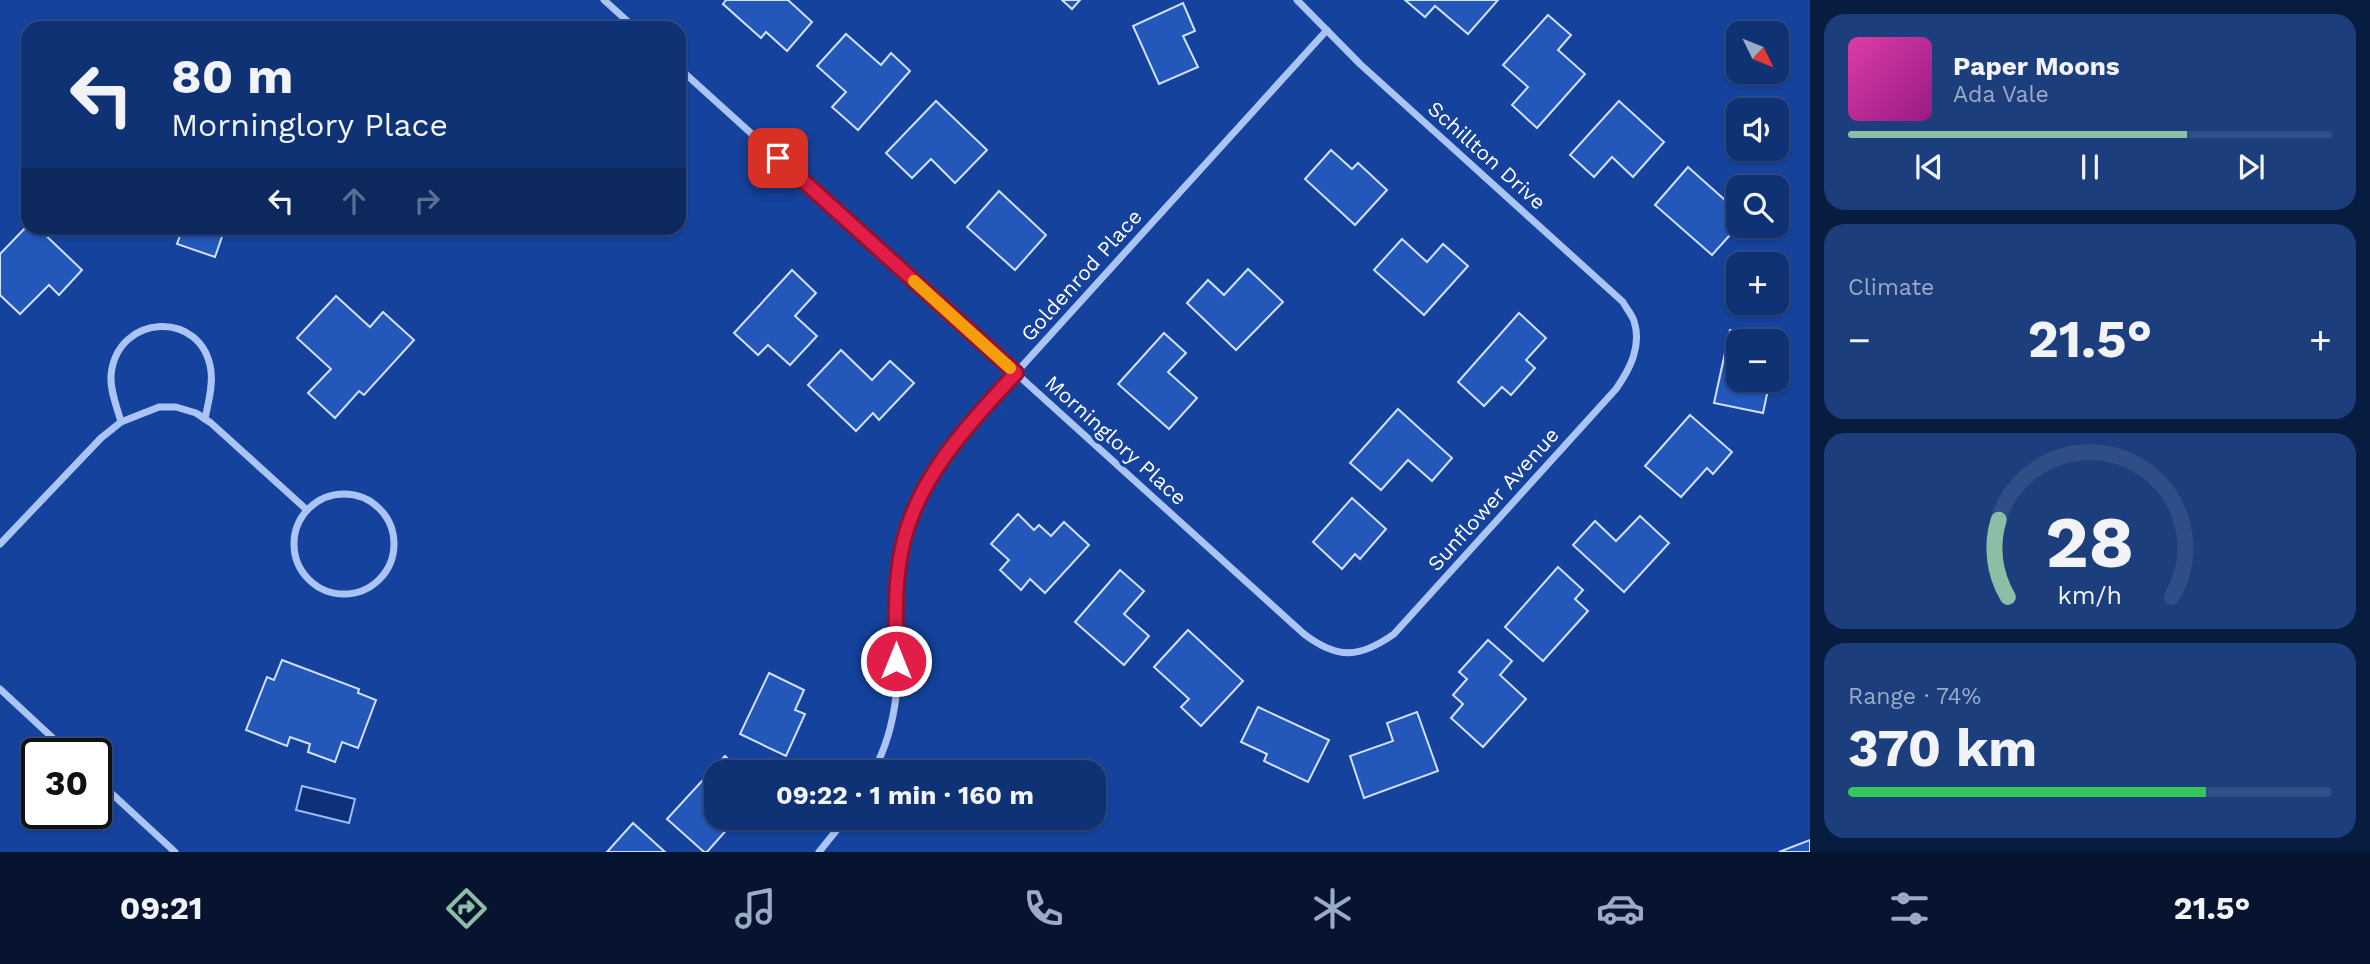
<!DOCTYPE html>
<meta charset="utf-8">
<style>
:root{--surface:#0f3275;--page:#1d3e7d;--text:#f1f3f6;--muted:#9baac5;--line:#2f4d87;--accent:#8abfa5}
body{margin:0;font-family:"Work Sans",sans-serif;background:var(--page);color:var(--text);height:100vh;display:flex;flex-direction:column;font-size:26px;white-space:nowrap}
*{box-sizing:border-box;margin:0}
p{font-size:23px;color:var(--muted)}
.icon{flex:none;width:38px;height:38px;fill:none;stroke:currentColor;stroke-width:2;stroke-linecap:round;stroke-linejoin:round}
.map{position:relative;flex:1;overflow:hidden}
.panel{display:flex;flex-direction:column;gap:14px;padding:14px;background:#081c40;width:560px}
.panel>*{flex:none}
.banner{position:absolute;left:21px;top:21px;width:665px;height:214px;border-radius:21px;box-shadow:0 2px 5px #0004,0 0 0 2px var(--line);background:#0f3275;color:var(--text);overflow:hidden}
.needle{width:46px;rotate:133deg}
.controls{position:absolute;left:1726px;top:21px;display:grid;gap:14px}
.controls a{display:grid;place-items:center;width:63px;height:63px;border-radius:14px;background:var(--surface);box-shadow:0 2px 5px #0004,0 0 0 2px var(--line);font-size:35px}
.speed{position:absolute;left:21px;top:738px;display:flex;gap:14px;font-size:35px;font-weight:700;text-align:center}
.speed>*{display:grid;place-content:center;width:91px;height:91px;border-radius:50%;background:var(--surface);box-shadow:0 2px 5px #0004,0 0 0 2px var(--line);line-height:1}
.speed .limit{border:4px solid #111;border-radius:10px;background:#fff;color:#111}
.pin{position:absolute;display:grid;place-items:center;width:60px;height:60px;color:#fff;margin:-30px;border-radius:14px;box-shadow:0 4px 10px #0006}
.me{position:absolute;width:77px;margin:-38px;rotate:0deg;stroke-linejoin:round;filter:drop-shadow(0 0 5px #0008)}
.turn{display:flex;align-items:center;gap:24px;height:147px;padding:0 35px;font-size:32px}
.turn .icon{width:91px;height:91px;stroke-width:2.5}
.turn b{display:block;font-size:49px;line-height:60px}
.lanes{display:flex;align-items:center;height:66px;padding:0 35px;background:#0003;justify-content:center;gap:35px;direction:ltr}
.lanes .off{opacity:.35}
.big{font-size:52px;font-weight:700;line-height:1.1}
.panel .tile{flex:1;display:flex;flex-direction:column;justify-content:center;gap:10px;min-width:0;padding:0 24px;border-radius:21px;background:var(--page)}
.panel .dial{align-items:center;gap:0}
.dial svg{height:182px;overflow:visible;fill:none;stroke:var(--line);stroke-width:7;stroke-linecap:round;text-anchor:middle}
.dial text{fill:var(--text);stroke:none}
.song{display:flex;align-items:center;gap:21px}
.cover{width:84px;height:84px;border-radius:10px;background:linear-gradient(135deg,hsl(320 70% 55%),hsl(310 70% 35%))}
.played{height:7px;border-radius:4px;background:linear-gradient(90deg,var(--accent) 70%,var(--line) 70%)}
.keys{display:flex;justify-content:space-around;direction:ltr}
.heat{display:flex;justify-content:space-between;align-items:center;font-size:38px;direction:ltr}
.charge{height:10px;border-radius:5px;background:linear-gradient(90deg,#34c759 74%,var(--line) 0)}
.trip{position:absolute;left:704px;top:760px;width:402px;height:70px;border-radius:21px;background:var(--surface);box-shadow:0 2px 5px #0004,0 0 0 2px var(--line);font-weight:700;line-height:70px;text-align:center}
.tabs{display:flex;height:112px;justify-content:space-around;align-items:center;background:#06142f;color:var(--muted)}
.tabs .icon{width:49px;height:49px}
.tabs .on{color:var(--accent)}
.tabs b{font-size:32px;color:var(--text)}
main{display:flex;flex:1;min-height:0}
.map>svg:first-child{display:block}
</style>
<main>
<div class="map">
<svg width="1810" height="852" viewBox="0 0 1810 852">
<rect width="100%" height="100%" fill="#14429c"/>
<polygon fill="#0d3078" stroke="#9cbdf6" stroke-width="2" points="302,786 355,799 349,823 296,810"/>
<g fill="#2357ba" stroke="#d2e1fd" stroke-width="2">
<polygon points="726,0 788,0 812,22 787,51 766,32 761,38 723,4"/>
<polygon points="1062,0 1080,0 1072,9"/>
<polygon points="1405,0 1498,0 1468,34 1435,6 1425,17"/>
<polygon points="1183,3 1195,31 1183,36 1198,67 1159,84 1133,26"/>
<polygon points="1548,15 1571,35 1558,50 1585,74 1537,128 1512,105 1528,87 1503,65"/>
<polygon points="846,34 881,65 891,53 910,71 858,130 832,107 846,92 817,66"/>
<polygon points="936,101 987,150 955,183 931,159 912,178 886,153"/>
<polygon points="1619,101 1664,142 1633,177 1612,157 1594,177 1570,155"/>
<polygon points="1331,150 1352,169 1358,163 1387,190 1355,225 1305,179"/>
<polygon points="1688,167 1725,200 1729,195 1738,202 1738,226 1712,255 1655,205"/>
<polygon points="999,191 1046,235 1015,270 967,227"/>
<polygon points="28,225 28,228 38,228 82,270 59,295 49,285 20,314 0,295 0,254"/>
<polygon points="173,228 225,228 215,257 177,244 182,230"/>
<polygon points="1402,239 1427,262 1443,244 1468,266 1424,315 1374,270"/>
<polygon points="1248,269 1283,302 1236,350 1187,303 1208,280 1224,295"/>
<polygon points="792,270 816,293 795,316 817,336 790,365 768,345 758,355 734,333"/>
<polygon points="336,296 370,327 383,312 414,340 364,395 359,391 335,418 308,393 331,369 297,338"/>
<polygon points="1519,313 1546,338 1526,360 1535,368 1511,395 1502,387 1484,406 1458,382"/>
<polygon points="1730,330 1786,342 1780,369 1776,368 1776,341 1738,341 1738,380 1770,380 1763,413 1714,403"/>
<polygon points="1164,333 1186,353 1168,372 1197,398 1169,429 1118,384"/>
<polygon points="841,350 872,380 890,361 914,383 879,420 873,413 856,431 808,385"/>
<polygon points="1398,409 1452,458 1432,481 1408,460 1381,490 1350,463"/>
<polygon points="1690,415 1732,452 1713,474 1707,468 1681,497 1645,466"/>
<polygon points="1352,498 1386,529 1360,559 1355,554 1342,569 1313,542"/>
<polygon points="1018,514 1034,530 1039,525 1051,536 1064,522 1089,545 1045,593 1030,579 1021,590 1000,570 1009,560 991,544"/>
<polygon points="1640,516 1669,543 1624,592 1573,545 1595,521 1616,541"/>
<polygon points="1558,567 1583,590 1575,599 1588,611 1543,661 1505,627"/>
<polygon points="1120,570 1144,591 1124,614 1149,636 1124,665 1075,622"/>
<polygon points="1188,630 1243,681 1201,726 1181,707 1189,699 1154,667"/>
<polygon points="1488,640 1512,661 1500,675 1526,699 1483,747 1451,718 1463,704 1453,695 1467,679 1459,672"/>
<polygon points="282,660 359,689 358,693 376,700 358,748 342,742 335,762 308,752 310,744 290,737 287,746 246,730 267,677 274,680"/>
<polygon points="769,673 804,690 795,710 805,714 786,756 740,734"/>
<polygon points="1258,707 1329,740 1308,782 1264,761 1267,754 1241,742"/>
<polygon points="1417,712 1438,771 1364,798 1350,756 1393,741 1387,723"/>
<polygon points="725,756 742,772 716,772 716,817 738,817 707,852 704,852 667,819"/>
<polygon points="633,823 665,852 607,852"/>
<polygon points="1810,840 1810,852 1779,852"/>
</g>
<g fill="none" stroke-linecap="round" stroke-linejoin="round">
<g stroke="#aac4f3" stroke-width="7">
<polyline points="604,0 635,28"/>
<path d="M 679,68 L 1304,634 C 1338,660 1360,658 1394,634 L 1616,389 C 1630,369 1642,346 1634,321 C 1632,315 1626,308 1623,302 L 1360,64 L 1297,0"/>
<path d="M 121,422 C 117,407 110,391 111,375 C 117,313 203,309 211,371 C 213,387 208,403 205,419"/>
<circle cx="344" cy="544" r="50"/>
<polyline points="0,544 101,438 121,422 159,407 176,407 196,413 211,423 307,510"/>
<polyline points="0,689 70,754"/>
<path d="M 873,772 C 887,746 895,714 897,685 C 899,639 891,592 902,546 C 912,503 937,464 964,430 L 1327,30"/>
<polyline points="96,779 175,852"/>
<polyline points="819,852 847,817"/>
</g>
</g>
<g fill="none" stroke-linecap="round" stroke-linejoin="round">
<defs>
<path id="route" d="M 778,158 L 1016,373 C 969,424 917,477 902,548 C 894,585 896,624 896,661"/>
</defs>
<use href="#route" stroke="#92132f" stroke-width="18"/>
<use href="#route" stroke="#e11d48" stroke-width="12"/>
<polyline stroke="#f59e0b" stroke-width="12" points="914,281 1010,368"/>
</g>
<g text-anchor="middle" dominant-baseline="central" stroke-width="7" stroke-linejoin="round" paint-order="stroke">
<g font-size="21" fill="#fff" stroke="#14429c">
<text transform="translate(1487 155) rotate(42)">Schillton Drive</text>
<text transform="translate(1081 275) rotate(-48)">Goldenrod Place</text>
<text transform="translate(1116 440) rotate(42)">Morninglory Place</text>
<text transform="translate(1493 499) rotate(-48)">Sunflower Avenue</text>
</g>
</g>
</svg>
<div class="controls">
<a><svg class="needle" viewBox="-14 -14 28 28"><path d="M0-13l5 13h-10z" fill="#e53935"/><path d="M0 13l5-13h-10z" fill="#9baac5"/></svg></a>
<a><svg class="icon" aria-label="sound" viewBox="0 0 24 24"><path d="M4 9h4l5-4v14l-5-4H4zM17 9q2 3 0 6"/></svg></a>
<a><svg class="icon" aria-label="search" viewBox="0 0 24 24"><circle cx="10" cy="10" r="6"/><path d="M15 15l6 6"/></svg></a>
<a>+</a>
<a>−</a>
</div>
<div class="speed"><div class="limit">30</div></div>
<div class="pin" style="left:778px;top:158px;background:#d93025"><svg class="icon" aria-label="arrive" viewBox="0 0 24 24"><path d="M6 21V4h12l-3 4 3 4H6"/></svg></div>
<svg class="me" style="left:896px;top:661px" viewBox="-20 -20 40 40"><circle r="17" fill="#e11d48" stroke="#fff" stroke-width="3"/><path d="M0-11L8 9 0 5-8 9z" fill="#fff"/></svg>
<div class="trip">09:22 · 1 min · 160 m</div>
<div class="banner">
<div class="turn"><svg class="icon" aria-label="left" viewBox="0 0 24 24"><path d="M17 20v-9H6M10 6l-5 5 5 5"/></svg><div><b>80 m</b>Morninglory Place</div></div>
<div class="lanes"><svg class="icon" aria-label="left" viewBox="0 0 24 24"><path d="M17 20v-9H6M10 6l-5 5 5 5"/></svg><svg class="icon off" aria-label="ahead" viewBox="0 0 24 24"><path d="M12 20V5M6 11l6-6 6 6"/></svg><svg class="icon off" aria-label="right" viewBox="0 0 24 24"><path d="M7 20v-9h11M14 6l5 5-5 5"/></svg></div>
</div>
</div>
<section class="panel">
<div class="tile">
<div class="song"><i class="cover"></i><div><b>Paper Moons</b><p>Ada Vale</p></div></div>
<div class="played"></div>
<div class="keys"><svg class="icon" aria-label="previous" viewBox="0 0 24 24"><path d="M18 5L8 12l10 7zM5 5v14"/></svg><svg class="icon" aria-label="pause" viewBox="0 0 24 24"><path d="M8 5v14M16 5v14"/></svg><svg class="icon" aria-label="next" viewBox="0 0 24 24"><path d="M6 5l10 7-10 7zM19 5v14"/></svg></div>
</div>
<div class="tile"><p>Climate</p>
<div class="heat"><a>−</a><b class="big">21.5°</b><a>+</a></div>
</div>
<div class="tile dial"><svg viewBox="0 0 100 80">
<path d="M14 69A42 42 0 1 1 86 69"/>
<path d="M14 69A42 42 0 0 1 10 35" stroke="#8abfa5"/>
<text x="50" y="56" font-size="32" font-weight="700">28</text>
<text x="50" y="72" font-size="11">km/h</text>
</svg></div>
<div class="tile"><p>Range · 74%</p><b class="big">370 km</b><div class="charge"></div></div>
</section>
</main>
<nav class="tabs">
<b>09:21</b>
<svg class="icon on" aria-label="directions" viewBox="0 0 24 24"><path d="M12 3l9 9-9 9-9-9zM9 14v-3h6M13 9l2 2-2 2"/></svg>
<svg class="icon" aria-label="music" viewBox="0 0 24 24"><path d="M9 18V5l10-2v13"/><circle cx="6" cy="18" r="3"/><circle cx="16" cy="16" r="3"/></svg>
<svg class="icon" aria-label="phone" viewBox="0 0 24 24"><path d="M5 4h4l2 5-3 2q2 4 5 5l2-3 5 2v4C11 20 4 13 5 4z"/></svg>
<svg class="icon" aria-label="climate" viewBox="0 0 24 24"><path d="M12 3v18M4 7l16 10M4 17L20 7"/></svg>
<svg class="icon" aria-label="car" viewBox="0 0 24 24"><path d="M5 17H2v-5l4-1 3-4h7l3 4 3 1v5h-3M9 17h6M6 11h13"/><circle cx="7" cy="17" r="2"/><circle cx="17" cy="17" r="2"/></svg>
<svg class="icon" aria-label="filters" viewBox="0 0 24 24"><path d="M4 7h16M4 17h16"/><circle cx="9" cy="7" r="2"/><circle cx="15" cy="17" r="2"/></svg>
<b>21.5°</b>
</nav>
